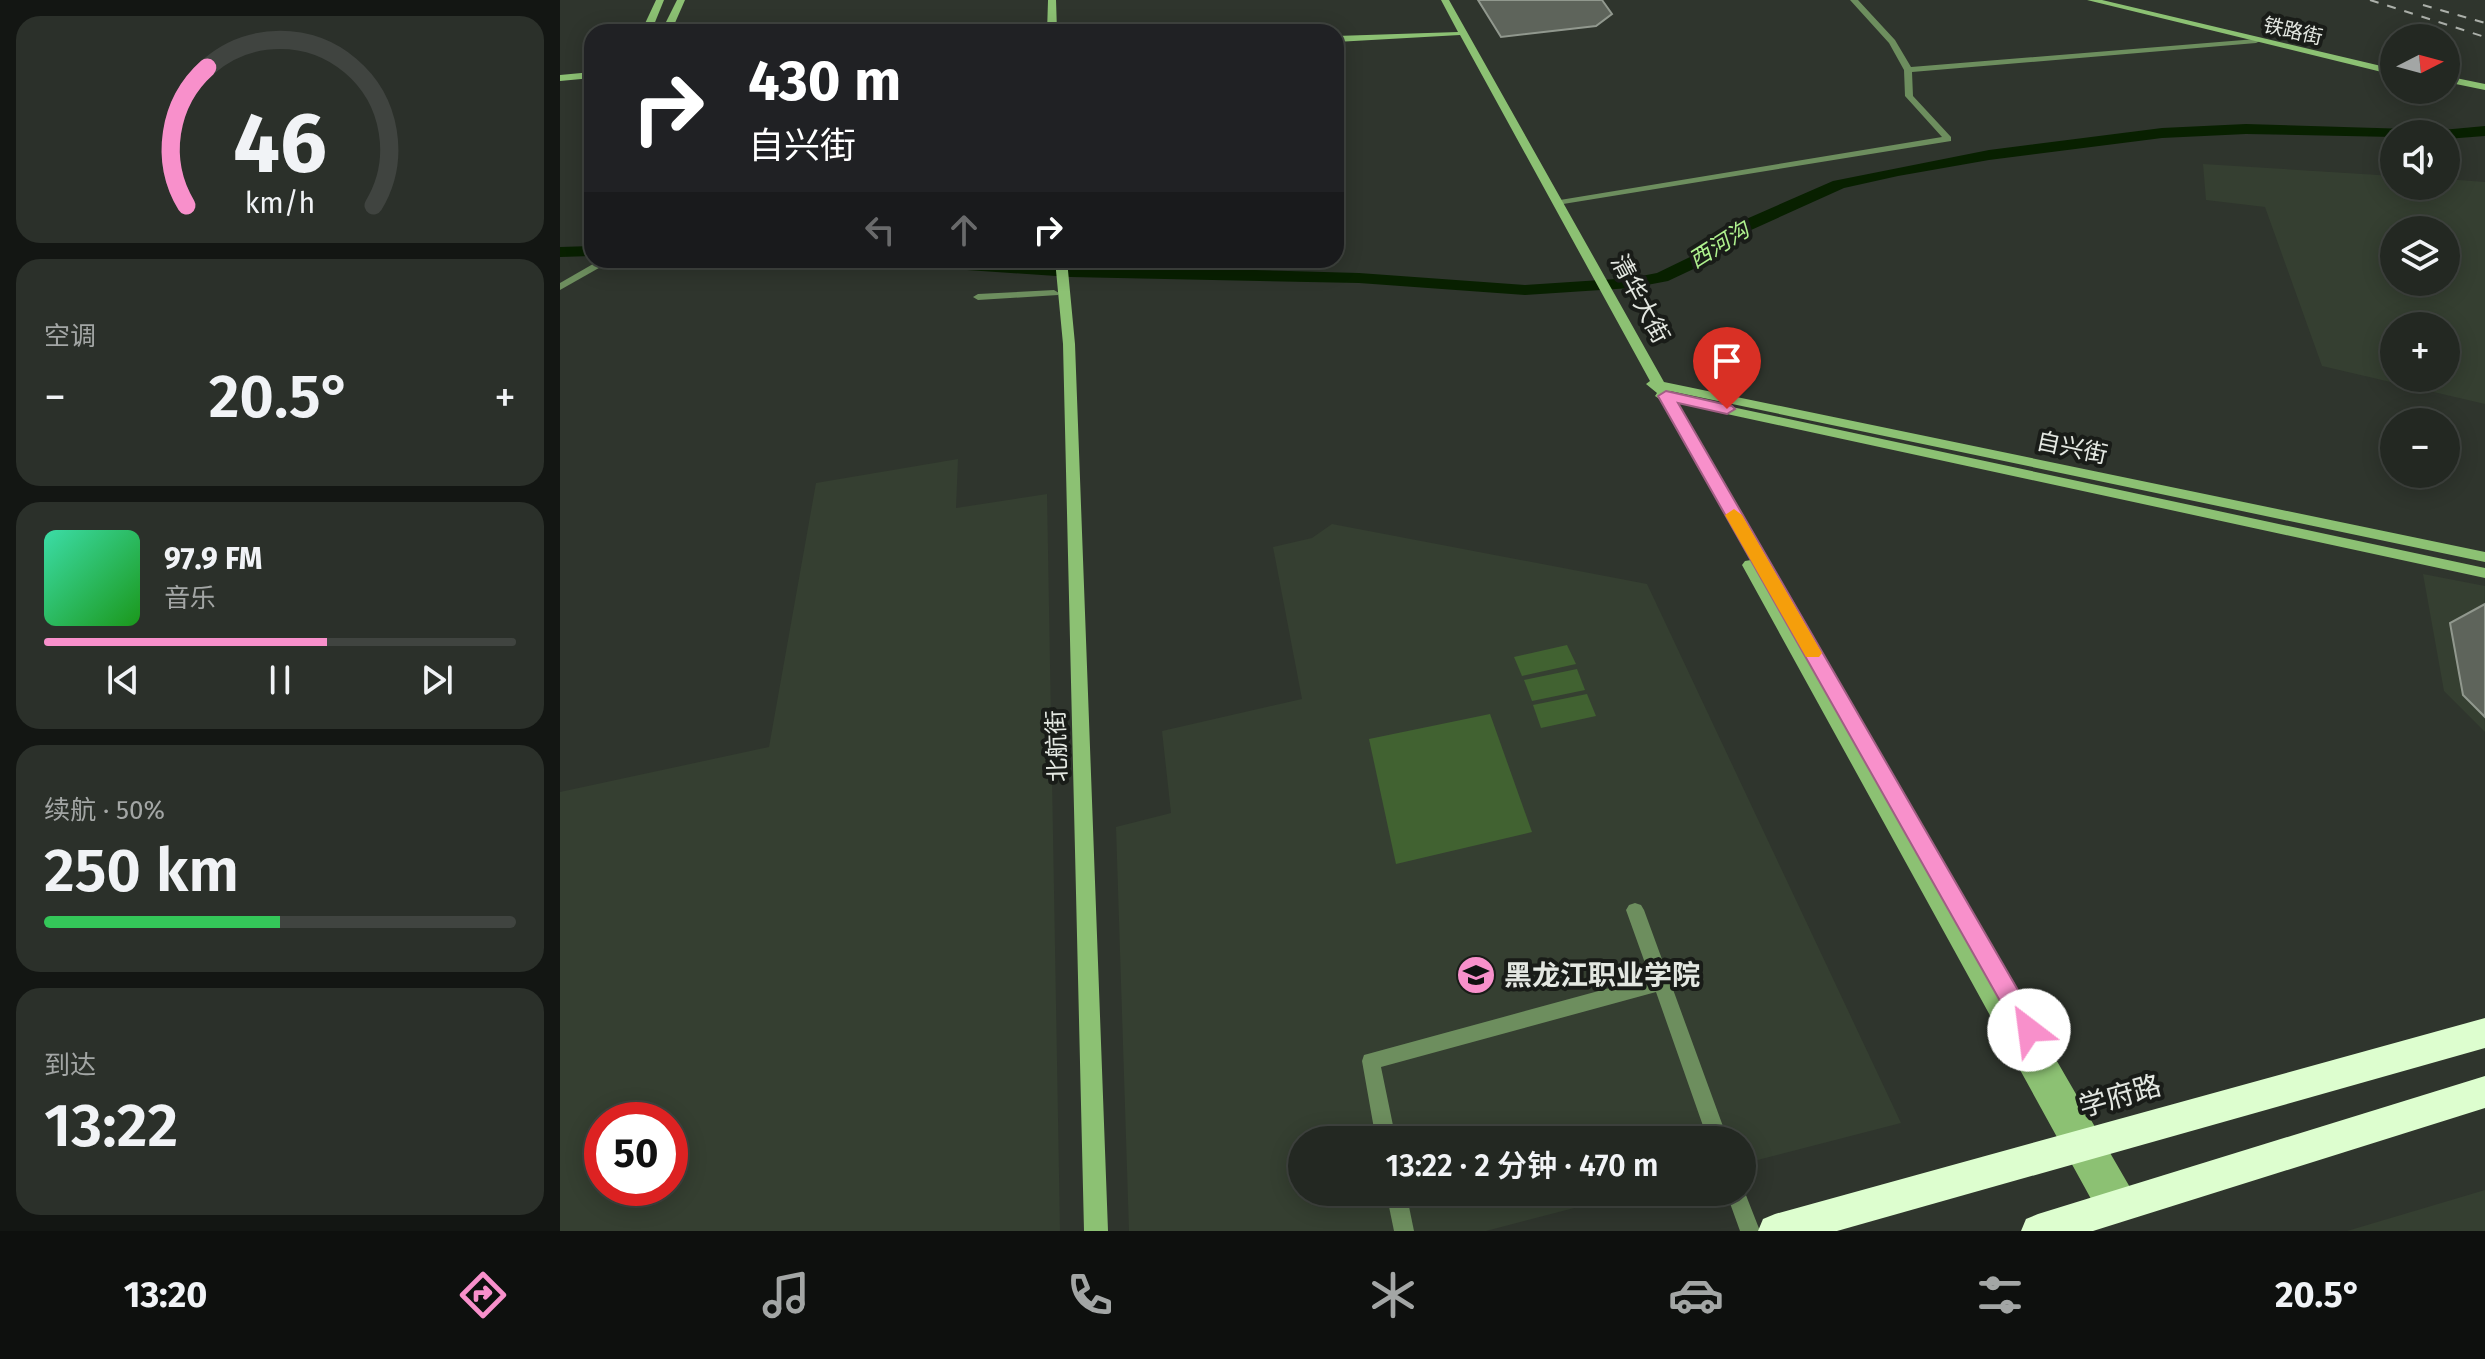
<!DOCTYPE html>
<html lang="zh">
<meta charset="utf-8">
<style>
:root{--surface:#232822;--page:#2b302a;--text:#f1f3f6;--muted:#a3a6a5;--line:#404440;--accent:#f890cb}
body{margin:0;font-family:"Fira Sans","Noto Sans SC",sans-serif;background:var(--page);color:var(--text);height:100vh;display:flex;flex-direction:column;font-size:30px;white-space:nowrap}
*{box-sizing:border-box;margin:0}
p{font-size:26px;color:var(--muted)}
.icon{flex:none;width:44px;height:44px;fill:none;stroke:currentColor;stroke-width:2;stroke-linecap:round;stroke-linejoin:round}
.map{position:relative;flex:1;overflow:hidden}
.details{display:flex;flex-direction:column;gap:16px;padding:16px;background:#131613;width:560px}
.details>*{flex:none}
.banner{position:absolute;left:24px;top:24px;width:760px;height:244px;border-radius:24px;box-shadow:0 4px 20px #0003,0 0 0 2px var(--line);background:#202124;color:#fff;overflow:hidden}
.needle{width:52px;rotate:84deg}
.tools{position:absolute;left:1820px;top:24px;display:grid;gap:16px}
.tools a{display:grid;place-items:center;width:80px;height:80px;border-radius:50%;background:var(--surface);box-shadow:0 4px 20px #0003,0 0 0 2px var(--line);font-size:40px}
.speed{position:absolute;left:24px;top:1102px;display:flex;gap:16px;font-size:40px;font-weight:700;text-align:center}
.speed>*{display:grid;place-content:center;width:104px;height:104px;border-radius:50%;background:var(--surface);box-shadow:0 4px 20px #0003,0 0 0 2px var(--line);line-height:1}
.speed .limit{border:12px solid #d22;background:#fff;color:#111}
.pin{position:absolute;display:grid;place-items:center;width:68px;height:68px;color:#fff;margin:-82px -34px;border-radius:50% 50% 50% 0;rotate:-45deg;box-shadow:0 0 8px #0007}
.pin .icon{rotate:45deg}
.me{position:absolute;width:88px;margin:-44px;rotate:330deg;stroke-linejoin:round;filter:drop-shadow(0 0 6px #0008)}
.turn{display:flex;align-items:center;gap:28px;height:168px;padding:0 32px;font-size:36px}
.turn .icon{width:104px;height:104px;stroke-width:2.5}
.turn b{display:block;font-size:56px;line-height:68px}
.lanes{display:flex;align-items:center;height:76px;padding:0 32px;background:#0003;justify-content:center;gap:40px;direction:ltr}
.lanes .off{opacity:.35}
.big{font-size:60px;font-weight:600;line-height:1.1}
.details .card{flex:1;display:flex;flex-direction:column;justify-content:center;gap:12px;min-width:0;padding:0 28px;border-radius:24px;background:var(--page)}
.details .dial{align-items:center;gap:0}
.dial svg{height:208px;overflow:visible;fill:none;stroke:var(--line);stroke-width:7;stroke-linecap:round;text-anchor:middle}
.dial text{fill:var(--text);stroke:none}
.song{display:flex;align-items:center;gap:24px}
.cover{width:96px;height:96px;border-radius:12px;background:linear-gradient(135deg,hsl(160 70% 55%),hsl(120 70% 35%))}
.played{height:8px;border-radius:4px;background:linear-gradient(90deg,var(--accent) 60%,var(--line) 60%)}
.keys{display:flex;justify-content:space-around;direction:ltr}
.heat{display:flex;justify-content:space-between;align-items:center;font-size:44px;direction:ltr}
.charge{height:12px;border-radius:6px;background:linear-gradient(90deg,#34c759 50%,var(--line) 0)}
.trip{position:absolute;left:728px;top:1126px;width:468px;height:80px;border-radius:40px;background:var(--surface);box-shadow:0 4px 20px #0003,0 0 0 2px var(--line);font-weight:600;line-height:80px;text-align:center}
.tab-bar{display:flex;height:128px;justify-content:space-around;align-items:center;background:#0e100e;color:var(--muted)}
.tab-bar .icon{width:56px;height:56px}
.tab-bar .current{color:var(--accent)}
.tab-bar b{font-size:36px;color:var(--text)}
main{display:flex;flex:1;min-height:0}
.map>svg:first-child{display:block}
</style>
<main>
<section class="details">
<div class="card dial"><svg viewBox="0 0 100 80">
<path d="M14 69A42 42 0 1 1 86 69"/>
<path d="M14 69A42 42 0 0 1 22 16" stroke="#f890cb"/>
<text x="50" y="56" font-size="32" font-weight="700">46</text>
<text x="50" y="72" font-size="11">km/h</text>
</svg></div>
<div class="card"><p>空调</p>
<div class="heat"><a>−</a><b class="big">20.5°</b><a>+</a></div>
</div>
<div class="card">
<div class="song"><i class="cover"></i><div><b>97.9 FM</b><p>音乐</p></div></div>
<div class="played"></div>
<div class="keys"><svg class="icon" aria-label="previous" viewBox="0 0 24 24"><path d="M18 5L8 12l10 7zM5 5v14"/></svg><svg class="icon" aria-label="pause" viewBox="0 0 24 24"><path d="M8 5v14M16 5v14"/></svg><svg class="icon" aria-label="next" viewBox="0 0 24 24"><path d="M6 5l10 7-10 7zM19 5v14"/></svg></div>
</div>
<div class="card"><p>续航 · 50%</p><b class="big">250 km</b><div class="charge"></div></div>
<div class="card"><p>到达</p><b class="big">13:22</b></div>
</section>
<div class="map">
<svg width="1925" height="1231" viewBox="0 0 1925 1231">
<rect width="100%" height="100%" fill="#2f352d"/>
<g fill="#353f31" fill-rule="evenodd">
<path d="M 1643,164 L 1834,176 L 1834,186 L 1886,186 L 1886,179 L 1925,182 L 1925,404 L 1762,366 L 1705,207 L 1646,200 ZM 1834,230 L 1886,230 L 1886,282 L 1834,282 ZM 1834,326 L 1886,326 L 1886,378 L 1834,378 Z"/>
<path d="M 398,459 L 396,508 L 487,494 L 500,1231 L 0,1231 L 0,792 L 209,747 L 256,483 ZM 42,1120 L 110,1120 L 110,1188 L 42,1188 Z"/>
<polygon points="772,524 1087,584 1341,1123 1182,1164 1182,1140 742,1140 742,1192 1076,1192 926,1231 569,1231 556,827 611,813 602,731 742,699 713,547 752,538"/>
<polygon points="1863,574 1925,586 1925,732 1884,691"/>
<polygon points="1925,1190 1925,1231 1787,1231"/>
</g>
<g fill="#416231">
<polygon points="1007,645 1016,664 962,676 954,657"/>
<polygon points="1017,669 1025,690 972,701 964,680"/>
<polygon points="1027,694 1036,716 981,728 973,705"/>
<polygon points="930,714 972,832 836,864 809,739"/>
</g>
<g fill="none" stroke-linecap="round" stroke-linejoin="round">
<g fill="#082000" fill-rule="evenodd">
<polygon points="1686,124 1882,130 1925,126 1925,136 1886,139 1886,134 1834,134 1834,137 1686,134 1602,138 1429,160 1338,176 1284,188 1180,235 1142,265 1108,281 1071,288 965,295 799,283 511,277 334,265 325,260 799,273 965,285 1071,278 1097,273 1130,257 1168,227 1273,181 1429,150 1602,128"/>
<polygon points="32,246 32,256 0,257 0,247"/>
</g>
</g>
<g fill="#5e645b" stroke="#91988e" stroke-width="2">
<polygon points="918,0 1042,0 1052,14 1036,26 941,37"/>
<polygon points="1925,604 1925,717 1903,695 1890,623"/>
</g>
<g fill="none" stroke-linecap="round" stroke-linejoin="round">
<g fill="#6d8e5e" fill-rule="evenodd">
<polygon points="1290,0 1298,0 1335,40 1351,67 1696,39 1700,41 1696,43 1352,72 1353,96 1391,137 1391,141 997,205 997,201 1000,200 1382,137 1345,96 1344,70 1329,43"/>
<polygon points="40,260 53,260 0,290 0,283"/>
<polygon points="494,290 499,293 498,295 418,300 413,297 418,294"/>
<polygon points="1075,903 1081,905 1084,910 1168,1140 1148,1140 1096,992 821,1067 836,1140 816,1140 802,1061 804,1055 1090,977 1066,910 1069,905"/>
<polygon points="1182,1185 1200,1231 1180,1231 1166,1192 1182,1192"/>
<polygon points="826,1192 846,1192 854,1231 834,1231"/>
</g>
<g fill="#8cc173" fill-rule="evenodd">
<polygon points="96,0 104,0 91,32 81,32"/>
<polygon points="117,0 125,0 111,32 101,32"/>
<polygon points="488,0 496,0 497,32 487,32"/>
<polygon points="881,0 889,0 1104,382 1925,552 1925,562 1110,391 1111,394 1925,568 1925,578 1116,403 1575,1196 1578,1204 1575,1212 1567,1215 1559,1212 1557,1217 1549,1220 1541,1217 1182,565 1185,561 1191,560 1101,400 1095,396 1097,393 1086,384 1090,381 900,35 776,42 776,36 898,32"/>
<polygon points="1527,0 1542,0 1834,69 1834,75"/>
<polygon points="32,72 32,78 0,81 0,75"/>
<polygon points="1886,76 1925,84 1925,90 1886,82"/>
<polygon points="495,260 507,260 515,344 548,1231 524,1231 503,344"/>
</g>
<g fill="#ddfecf" fill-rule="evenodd">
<polygon points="1925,1018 1925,1048 1277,1231 1198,1231 1203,1219 1215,1214"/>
<polygon points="1925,1076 1925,1108 1533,1231 1461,1231 1466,1219 1478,1214"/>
</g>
<g stroke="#acb0aa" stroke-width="2" stroke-dasharray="9 9" stroke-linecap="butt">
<polyline points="1810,0 1925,37"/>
<polyline points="1863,5 1925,23"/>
</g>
</g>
<polygon fill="#f890cb" stroke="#a15e84" stroke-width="2" points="1106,391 1172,406 1175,409 1167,414 1118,403 1477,1023 1481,1030 1477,1038 1469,1042 1461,1038 1098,396"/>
<polygon fill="#f59e0b" points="1174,509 1182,515 1259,648 1262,653 1259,657 1246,657 1165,515"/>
<defs>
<symbol id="university-disc" viewBox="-11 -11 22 22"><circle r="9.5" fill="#f890cb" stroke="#191c18"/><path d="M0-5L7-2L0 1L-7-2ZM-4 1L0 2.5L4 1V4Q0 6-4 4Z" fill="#111"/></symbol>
</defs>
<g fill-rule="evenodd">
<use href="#university-disc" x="894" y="953" width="44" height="44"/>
</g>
<g text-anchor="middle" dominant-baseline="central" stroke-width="8" stroke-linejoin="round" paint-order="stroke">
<g font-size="20" fill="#e3e7e1" stroke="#191c18">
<text transform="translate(1733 31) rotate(13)">铁路街</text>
</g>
<g font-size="22" font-style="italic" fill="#aff28e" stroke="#191c18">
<text transform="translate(1159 245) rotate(-32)">西河沟</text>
</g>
<g font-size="24" fill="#e3e7e1" stroke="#191c18">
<text transform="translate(1080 299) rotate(62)">清华大街</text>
<text transform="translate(1512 448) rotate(12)">自兴街</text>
<text transform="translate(497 746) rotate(-92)">北航街</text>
</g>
<g font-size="28" font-weight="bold" fill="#e3e7e1" stroke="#191c18" text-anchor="start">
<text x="944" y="975">黑龙江职业学院</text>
</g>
<g font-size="28" fill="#e3e7e1" stroke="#191c18">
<text transform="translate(1560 1096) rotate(-16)">学府路</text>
</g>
</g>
</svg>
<div class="tools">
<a><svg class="needle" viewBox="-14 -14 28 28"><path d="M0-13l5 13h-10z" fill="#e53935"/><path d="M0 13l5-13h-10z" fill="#a3a6a5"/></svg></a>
<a><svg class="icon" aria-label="sound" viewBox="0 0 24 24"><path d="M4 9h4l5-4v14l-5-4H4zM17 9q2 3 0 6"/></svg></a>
<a><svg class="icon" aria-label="layers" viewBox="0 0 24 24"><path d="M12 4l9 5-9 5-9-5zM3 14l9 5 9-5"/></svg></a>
<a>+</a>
<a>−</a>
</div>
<div class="speed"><div class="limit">50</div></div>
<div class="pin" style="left:1167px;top:409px;background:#d93025"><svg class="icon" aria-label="arrive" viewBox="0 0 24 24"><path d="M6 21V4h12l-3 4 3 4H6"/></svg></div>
<svg class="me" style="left:1469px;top:1030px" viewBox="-20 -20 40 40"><circle r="19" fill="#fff"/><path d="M0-13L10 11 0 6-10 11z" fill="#f890cb"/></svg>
<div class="trip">13:22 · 2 分钟 · 470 m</div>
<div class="banner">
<div class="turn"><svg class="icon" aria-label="right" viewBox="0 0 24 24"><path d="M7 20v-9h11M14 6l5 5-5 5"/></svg><div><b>430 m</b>自兴街</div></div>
<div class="lanes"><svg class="icon off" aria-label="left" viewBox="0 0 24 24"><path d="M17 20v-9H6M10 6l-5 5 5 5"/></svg><svg class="icon off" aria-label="ahead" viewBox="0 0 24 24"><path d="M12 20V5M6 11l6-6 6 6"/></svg><svg class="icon" aria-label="right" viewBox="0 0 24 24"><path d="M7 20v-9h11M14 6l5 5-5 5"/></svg></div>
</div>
</div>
</main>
<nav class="tab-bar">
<b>13:20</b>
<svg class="icon current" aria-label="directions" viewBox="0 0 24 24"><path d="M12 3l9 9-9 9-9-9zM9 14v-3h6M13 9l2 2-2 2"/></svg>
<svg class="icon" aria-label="music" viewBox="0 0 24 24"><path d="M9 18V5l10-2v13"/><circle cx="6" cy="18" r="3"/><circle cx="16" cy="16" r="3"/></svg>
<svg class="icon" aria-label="phone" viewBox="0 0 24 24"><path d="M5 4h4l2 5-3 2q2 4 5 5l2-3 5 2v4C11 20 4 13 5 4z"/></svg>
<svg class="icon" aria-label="climate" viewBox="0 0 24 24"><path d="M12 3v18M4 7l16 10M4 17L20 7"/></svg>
<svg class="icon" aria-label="car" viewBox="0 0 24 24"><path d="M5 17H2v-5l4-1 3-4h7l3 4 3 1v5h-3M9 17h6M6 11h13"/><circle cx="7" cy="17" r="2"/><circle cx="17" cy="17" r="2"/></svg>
<svg class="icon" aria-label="filters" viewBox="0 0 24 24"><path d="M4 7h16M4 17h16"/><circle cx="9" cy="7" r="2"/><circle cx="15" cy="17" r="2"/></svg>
<b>20.5°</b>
</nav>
